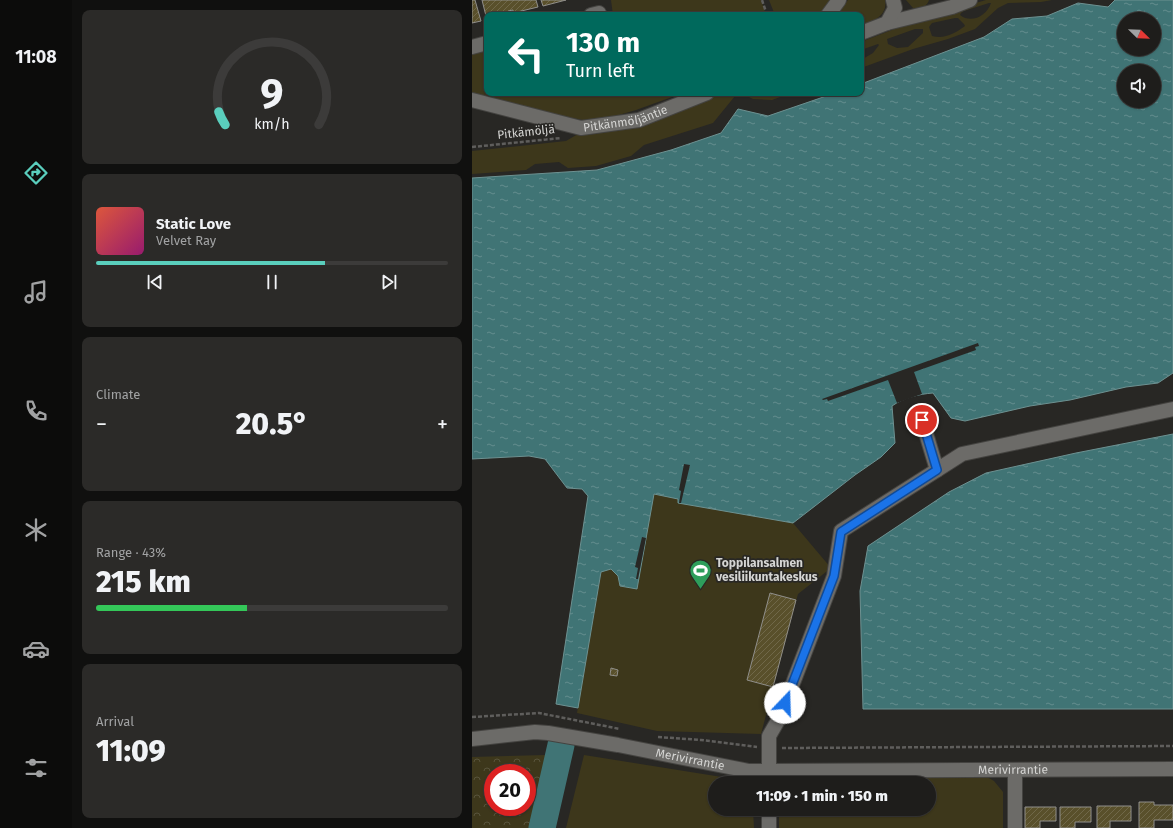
<!DOCTYPE html>
<meta charset="utf-8">
<style>
:root{--surface:#1e1d1b;--page:#2b2a28;--text:#f1f3f6;--muted:#a1a2a3;--line:#3c3b3a;--accent:#5acebd}
body{margin:0;font-family:"Fira Sans",sans-serif;background:var(--page);color:var(--text);height:100vh;display:flex;flex-direction:column;font-size:15px;white-space:nowrap}
*{box-sizing:border-box;margin:0}
p{font-size:13px;color:var(--muted)}
.icon{flex:none;width:22px;height:22px;fill:none;stroke:currentColor;stroke-width:2;stroke-linecap:round;stroke-linejoin:round}
.map{position:relative;flex:1;overflow:hidden}
.details{display:flex;flex-direction:column;gap:10px;padding:10px;background:#10100f;width:400px}
.details>*{flex:none}
.hud{position:absolute;left:12px;top:12px;width:380px;height:84px;border-radius:8px;box-shadow:0 1px 3px #0004,0 0 0 1px var(--line);background:#00695c;color:#fff;overflow:hidden}
.needle{width:26px;rotate:113deg}
.fabs{position:absolute;left:645px;top:12px;display:grid;gap:8px}
.fabs a{display:grid;place-items:center;width:44px;height:44px;border-radius:50%;background:var(--surface);box-shadow:0 1px 3px #0004,0 0 0 1px var(--line);font-size:20px}
.speed{position:absolute;left:12px;top:764px;display:flex;gap:8px;font-size:20px;font-weight:700;text-align:center}
.speed>*{display:grid;place-content:center;width:52px;height:52px;border-radius:50%;background:var(--surface);box-shadow:0 1px 3px #0004,0 0 0 1px var(--line);line-height:1}
.speed .limit{border:6px solid #d22;background:#fff;color:#111}
.pin{position:absolute;display:grid;place-items:center;width:34px;height:34px;color:#fff;margin:-17px;border:2px solid #fff;border-radius:50%;box-shadow:0 1px 4px #0007}
.me{position:absolute;width:44px;margin:-22px;rotate:21deg;stroke-linejoin:round;filter:drop-shadow(0 0 3px #0008)}
.turn{display:flex;align-items:center;gap:14px;height:84px;padding:0 16px;font-size:18px}
.turn .icon{width:52px;height:52px;stroke-width:2.5}
.turn b{display:block;font-size:28px;line-height:34px}
.big{font-size:30px;font-weight:800;line-height:1.1}
.details .tile{flex:1;display:flex;flex-direction:column;justify-content:center;gap:6px;min-width:0;padding:0 14px;border-radius:8px;background:var(--page)}
.details .dial{align-items:center;gap:0}
.dial svg{height:104px;overflow:visible;fill:none;stroke:var(--line);stroke-width:7;stroke-linecap:round;text-anchor:middle}
.dial text{fill:var(--text);stroke:none}
.song{display:flex;align-items:center;gap:12px}
.cover{width:48px;height:48px;border-radius:6px;background:linear-gradient(135deg,hsl(10 70% 55%),hsl(320 70% 35%))}
.played{height:4px;border-radius:2px;background:linear-gradient(90deg,var(--accent) 65%,var(--line) 65%)}
.keys{display:flex;justify-content:space-around;direction:ltr}
.heat{display:flex;justify-content:space-between;align-items:center;font-size:22px;direction:ltr}
.charge{height:6px;border-radius:3px;background:linear-gradient(90deg,#34c759 43%,var(--line) 0)}
.trip{position:absolute;left:236px;top:776px;width:228px;height:40px;border-radius:20px;background:var(--surface);box-shadow:0 1px 3px #0004,0 0 0 1px var(--line);font-weight:800;line-height:40px;text-align:center}
main{display:flex;flex:1;min-height:0}
.tab-bar{display:flex;flex-direction:column;width:72px;justify-content:space-around;align-items:center;background:#0c0c0b;color:var(--muted)}
.tab-bar .icon{width:28px;height:28px}
.tab-bar .selected{color:var(--accent)}
.tab-bar b{font-size:18px;color:var(--text)}
.map>svg:first-child{display:block}
</style>
<main>
<nav class="tab-bar">
<b>11:08</b>
<svg class="icon selected" aria-label="directions" viewBox="0 0 24 24"><path d="M12 3l9 9-9 9-9-9zM9 14v-3h6M13 9l2 2-2 2"/></svg>
<svg class="icon" aria-label="music" viewBox="0 0 24 24"><path d="M9 18V5l10-2v13"/><circle cx="6" cy="18" r="3"/><circle cx="16" cy="16" r="3"/></svg>
<svg class="icon" aria-label="phone" viewBox="0 0 24 24"><path d="M5 4h4l2 5-3 2q2 4 5 5l2-3 5 2v4C11 20 4 13 5 4z"/></svg>
<svg class="icon" aria-label="climate" viewBox="0 0 24 24"><path d="M12 3v18M4 7l16 10M4 17L20 7"/></svg>
<svg class="icon" aria-label="car" viewBox="0 0 24 24"><path d="M5 17H2v-5l4-1 3-4h7l3 4 3 1v5h-3M9 17h6M6 11h13"/><circle cx="7" cy="17" r="2"/><circle cx="17" cy="17" r="2"/></svg>
<svg class="icon" aria-label="filters" viewBox="0 0 24 24"><path d="M4 7h16M4 17h16"/><circle cx="9" cy="7" r="2"/><circle cx="15" cy="17" r="2"/></svg>
</nav>
<section class="details">
<div class="tile dial"><svg viewBox="0 0 100 80">
<path d="M14 69A42 42 0 1 1 86 69"/>
<path d="M14 69A42 42 0 0 1 9 59" stroke="#5acebd"/>
<text x="50" y="56" font-size="32" font-weight="700">9</text>
<text x="50" y="72" font-size="11">km/h</text>
</svg></div>
<div class="tile">
<div class="song"><i class="cover"></i><div><b>Static Love</b><p>Velvet Ray</p></div></div>
<div class="played"></div>
<div class="keys"><svg class="icon" aria-label="previous" viewBox="0 0 24 24"><path d="M18 5L8 12l10 7zM5 5v14"/></svg><svg class="icon" aria-label="pause" viewBox="0 0 24 24"><path d="M8 5v14M16 5v14"/></svg><svg class="icon" aria-label="next" viewBox="0 0 24 24"><path d="M6 5l10 7-10 7zM19 5v14"/></svg></div>
</div>
<div class="tile"><p>Climate</p>
<div class="heat"><a>−</a><b class="big">20.5°</b><a>+</a></div>
</div>
<div class="tile"><p>Range · 43%</p><b class="big">215 km</b><div class="charge"></div></div>
<div class="tile"><p>Arrival</p><b class="big">11:09</b></div>
</section>
<div class="map">
<svg width="701" height="828" viewBox="0 0 701 828">
<defs>
<pattern id="forest-crowns" width="20" height="18" patternUnits="userSpaceOnUse"><rect width="20" height="18" fill="#3d371b"/><path d="M2 6a3 3 0 1 1 6 0M12 15a3 3 0 1 1 6 0" fill="none" stroke="#58533b"/></pattern>
<pattern id="water-ripples" width="26" height="14" patternUnits="userSpaceOnUse"><rect width="26" height="14" fill="#407475"/><path d="M2 4q2-2 4 0t4 0M15 11q2-2 4 0t4 0" fill="none" stroke="#648d8e"/></pattern>
<pattern id="building-hatch" width="6" height="6" patternUnits="userSpaceOnUse"><rect width="6" height="6" fill="#59502b"/><path d="M-1 1l2-2M0 6l6-6M5 7l2-2" fill="none" stroke="#706849"/></pattern>
</defs>
<rect width="100%" height="100%" fill="#282724"/>
<g fill="#3d371b" fill-rule="evenodd">
<polygon points="139,0 289,0 294,15 141,15"/>
<polygon points="297,0 359,0 348,15 303,15"/>
<path d="M 376,0 L 413,0 C 416,16 401,21 389,26 L 389,15 L 365,15 Z"/>
<path d="M 434,0 L 457,0 C 455,7 448,9 441,8 Z"/>
<path d="M 514,0 L 580,0 L 569,2 L 536,3 L 526,8 L 503,29 L 476,39 L 441,49 L 389,68 L 389,60 L 401,53 L 407,45 L 406,44 L 389,50 L 389,42 L 448,19 ZM 517,3 L 519,3 C 515,16 499,24 488,15 L 489,13 L 492,11 ZM 483,18 L 486,18 L 492,24 L 493,26 C 482,34 473,39 460,36 L 457,27 L 460,23 ZM 443,29 L 451,29 L 451,33 L 436,47 L 425,48 L 416,44 L 415,39 Z"/>
<polygon points="15,48 15,93 211,93 164,110 140,117 111,120 95,117 0,93 0,52"/>
<polygon points="251,93 278,93 282,95 293,95 303,93 319,93 300,100 281,99 275,96 263,96 241,123 172,145 159,156 124,166 96,168 87,162 63,164 54,170 0,174 0,151 94,141 106,134 116,135 154,129"/>
<polygon points="150,452 321,523 359,568 326,594 289,734 185,731 105,713"/>
<polygon points="112,755 256,778 256,783 243,783 243,809 281,809 282,828 94,828"/>
<polygon points="515,777 522,781 531,792 531,828 307,828 307,809 457,809 457,783 310,783 318,778"/>
</g>
<path fill="url(#forest-crowns)" fill-rule="evenodd" d="M 75,755 L 58,828 L 0,828 L 0,757 ZM 21,773 L 55,773 L 55,807 L 21,807 Z"/>
<g fill="url(#water-ripples)" stroke="#6d9191" fill-rule="evenodd">
<path d="M 643,0 L 701,0 L 701,373 L 686,383 L 654,387 L 598,400 L 558,406 L 493,421 L 479,418 L 461,393 C 447,394 431,398 420,406 L 423,443 L 409,457 L 383,475 L 321,523 L 206,503 L 206,499 L 182,494 L 165,589 L 148,586 L 146,576 L 139,569 L 129,572 L 106,708 L 84,704 L 116,496 L 110,489 L 95,488 L 73,459 L 57,456 L 0,459 L 0,178 L 125,170 L 199,150 L 249,133 L 266,109 L 296,116 L 363,93 L 389,93 L 389,84 L 512,37 L 540,19 L 575,16 L 606,3 L 636,7 ZM 652,19 L 682,19 L 682,49 L 652,49 ZM 652,71 L 682,71 L 682,101 L 652,101 Z"/>
<polygon points="701,434 701,709 391,709 388,591 396,546 477,492 514,473 604,453"/>
</g>
<g fill="#282724">
<polygon points="506,343 507,346 503,347 504,350 442,372 450,394 425,403 416,380 356,401 355,399 351,400 350,399"/>
<polygon points="212,464 218,465 209,503 207,503 209,491 207,490"/>
<polygon points="170,537 174,538 166,579 164,579 166,568 163,567"/>
</g>
<g fill="none" stroke-linecap="round" stroke-linejoin="round">
<polyline stroke="#407475" stroke-width="27" points="70,828 89,745"/>
</g>
<g fill="url(#building-hatch)" stroke="#908f8b">
<polygon points="0,0 3,0 9,21 0,23"/>
<polygon points="10,0 64,0 66,7 41,13 41,10 36,11 37,14 33,15 15,15 15,20"/>
<polygon points="69,0 94,0 71,6"/>
<polygon points="298,593 324,600 301,687 275,680"/>
<polygon points="139,668 146,670 145,676 138,675"/>
<polygon points="667,802 682,802 682,805 701,805 701,820 682,820 682,828 667,828"/>
<polygon points="625,806 659,806 659,821 638,821 638,828 625,828"/>
<polygon points="553,807 584,807 584,821 568,821 568,828 553,828"/>
<polygon points="588,807 619,807 619,822 603,822 603,828 588,828"/>
</g>
<g fill="none" stroke-linecap="round" stroke-linejoin="round">
<defs>
<g id="minor">
<polyline points="119,15 127,13"/>
<polyline points="356,15 367,0"/>
<polyline points="415,23 480,7 498,0"/>
<polyline points="389,33 415,23 423,8 421,0"/>
<polyline points="0,47 15,43"/>
<path id="s1" d="M 0,100 L 109,128 L 167,120 L 235,93"/>
<polyline points="465,470 490,454 701,409"/>
<path id="s2" d="M 0,739 L 63,732 L 76,733 L 146,745 L 277,771 L 701,769"/>
<polyline points="543,770 543,828"/>
<polyline points="297,783 297,736 308,717 362,576 369,531 465,470 450,420"/>
<polyline points="297,809 297,828"/>
</g>
</defs>
<use href="#minor" stroke="#444340" stroke-width="16"/>
<g stroke="#5f5e5c" stroke-width="2.5" stroke-dasharray="4 2" stroke-linecap="butt">
<polyline points="290,0 295,15"/>
<polyline points="0,147 89,138"/>
<polyline points="0,717 67,713 148,729"/>
<polyline points="186,737 229,740 285,747"/>
<polyline points="310,748 701,746"/>
</g>
<use href="#minor" stroke="#6c6b68" stroke-width="14"/>
</g>
<g fill="none" stroke-linecap="round" stroke-linejoin="round">
<defs>
<polyline id="route" points="313,703 362,576 369,532 465,470 450,420"/>
</defs>
<use href="#route" stroke="#114b97" stroke-width="10"/>
<use href="#route" stroke="#1a73e8" stroke-width="7"/>
</g>
<defs>
<symbol id="stadium-pin" viewBox="-11 -11 22 30"><path d="M0 17L-7.5 6A9.5 9.5 0 1 1 7.5 6Z" fill="#2e9e5b" stroke="#282724"/><path d="M0-5a6.5 5 0 1 0 0 10a6.5 5 0 1 0 0-10ZM-3.5-1.8h7v3.6h-7Z" fill="#fff"/></symbol>
</defs>
<g fill-rule="evenodd">
<use href="#stadium-pin" x="216" y="558" width="25" height="34"/>
</g>
<g text-anchor="middle" dominant-baseline="central" stroke-width="3.5" stroke-linejoin="round" paint-order="stroke">
<g font-size="12" fill="#d5d5d3" stroke="#282724">
<text stroke="none"><textPath href="#s1" startOffset="158">Pitkänmöljäntie</textPath></text>
<text transform="translate(54 132) rotate(-6)">Pitkämöljä</text>
<text stroke="none"><textPath href="#s2" startOffset="221">Merivirrantie</textPath></text>
<text stroke="none"><textPath href="#s2" startOffset="545">Merivirrantie</textPath></text>
</g>
<g font-size="12" font-weight="bold" fill="#d5d5d3" stroke="#282724" text-anchor="start">
<text x="244" y="563">Toppilansalmen<tspan x="244" dy="14">vesiliikuntakeskus</tspan></text>
</g>
</g>
</svg>
<div class="fabs">
<a><svg class="needle" viewBox="-14 -14 28 28"><path d="M0-13l5 13h-10z" fill="#e53935"/><path d="M0 13l5-13h-10z" fill="#a1a2a3"/></svg></a>
<a><svg class="icon" aria-label="sound" viewBox="0 0 24 24"><path d="M4 9h4l5-4v14l-5-4H4zM17 9q2 3 0 6"/></svg></a>
</div>
<div class="speed"><div class="limit">20</div></div>
<div class="pin" style="left:450px;top:420px;background:#d93025"><svg class="icon" aria-label="arrive" viewBox="0 0 24 24"><path d="M6 21V4h12l-3 4 3 4H6"/></svg></div>
<svg class="me" style="left:313px;top:703px" viewBox="-20 -20 40 40"><circle r="19" fill="#fff"/><path d="M0-13L10 11 0 6-10 11z" fill="#1a73e8"/></svg>
<div class="trip">11:09 · 1 min · 150 m</div>
<div class="hud">
<div class="turn"><svg class="icon" aria-label="left" viewBox="0 0 24 24"><path d="M17 20v-9H6M10 6l-5 5 5 5"/></svg><div><b>130 m</b>Turn left</div></div>
</div>
</div>
</main>
